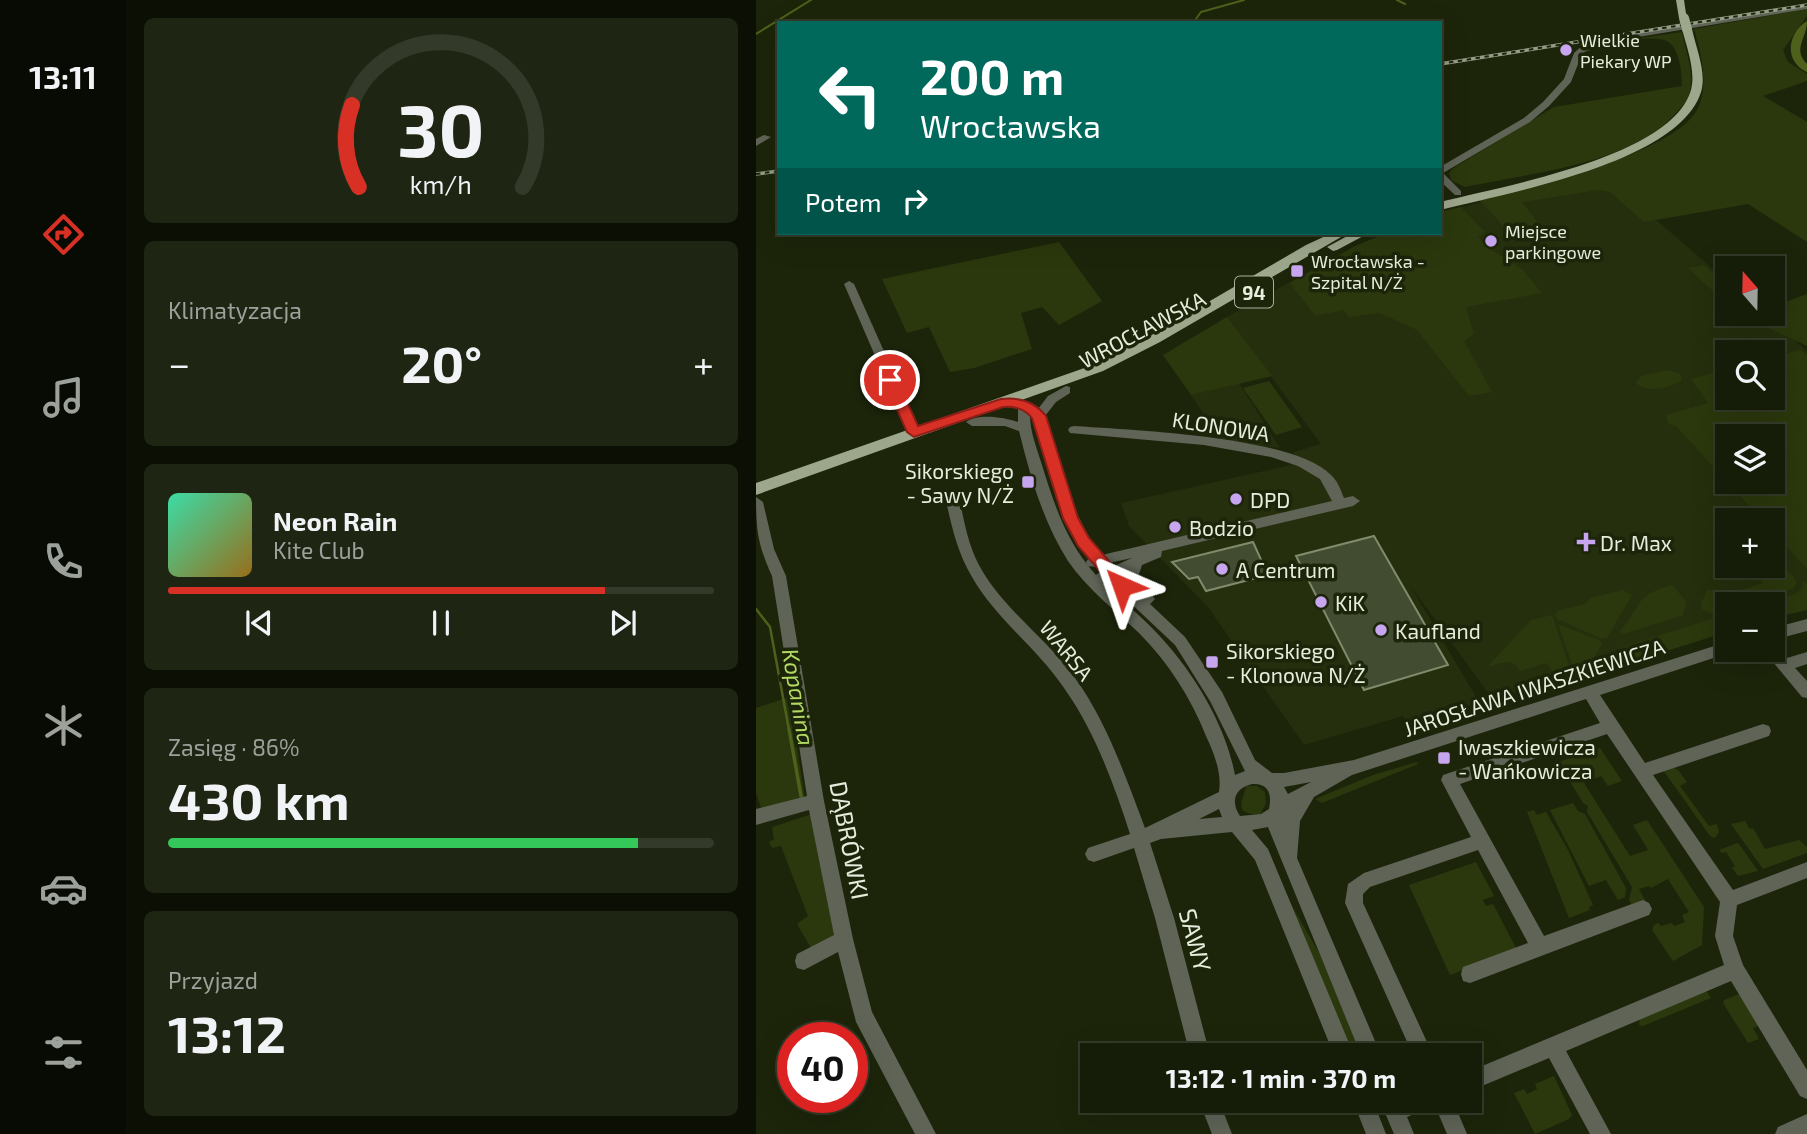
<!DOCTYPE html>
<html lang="pl">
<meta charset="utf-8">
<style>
:root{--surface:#151c08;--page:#1e2512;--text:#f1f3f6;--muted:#9da19c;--line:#343a29;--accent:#d93025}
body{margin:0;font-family:"Exo 2",sans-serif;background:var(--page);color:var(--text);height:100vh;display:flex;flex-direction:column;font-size:26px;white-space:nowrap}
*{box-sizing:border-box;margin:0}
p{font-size:23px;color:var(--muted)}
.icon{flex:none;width:38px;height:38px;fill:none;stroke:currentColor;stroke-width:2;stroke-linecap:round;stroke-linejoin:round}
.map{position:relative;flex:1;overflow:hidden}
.drawer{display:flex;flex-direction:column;gap:18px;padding:18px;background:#0c0f04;width:630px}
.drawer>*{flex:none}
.banner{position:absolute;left:21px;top:21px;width:665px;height:214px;border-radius:0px;box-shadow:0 7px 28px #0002,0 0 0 2px var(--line);background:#00695c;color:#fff;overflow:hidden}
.needle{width:46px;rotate:340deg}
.buttons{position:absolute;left:959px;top:256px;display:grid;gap:14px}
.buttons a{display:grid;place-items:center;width:70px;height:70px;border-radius:0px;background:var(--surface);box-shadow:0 7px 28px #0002,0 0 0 2px var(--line);font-size:35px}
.speed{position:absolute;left:21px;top:1022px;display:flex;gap:14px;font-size:35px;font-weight:700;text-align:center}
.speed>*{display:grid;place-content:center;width:91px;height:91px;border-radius:50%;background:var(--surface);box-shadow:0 7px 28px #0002,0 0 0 2px var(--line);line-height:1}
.speed .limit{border:10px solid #d22;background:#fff;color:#111}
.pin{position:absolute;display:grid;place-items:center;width:60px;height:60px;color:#fff;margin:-30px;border:4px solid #fff;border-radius:50%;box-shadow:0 2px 7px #0007}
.me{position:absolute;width:77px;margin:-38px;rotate:317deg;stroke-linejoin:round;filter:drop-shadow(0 0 5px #0008)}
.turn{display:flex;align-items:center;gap:24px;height:147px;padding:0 28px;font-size:32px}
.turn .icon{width:91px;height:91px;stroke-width:2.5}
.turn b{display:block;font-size:49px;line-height:60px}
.then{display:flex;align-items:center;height:66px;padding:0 28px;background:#0003;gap:14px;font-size:26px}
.big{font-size:52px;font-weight:700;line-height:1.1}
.drawer .card{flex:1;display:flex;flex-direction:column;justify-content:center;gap:10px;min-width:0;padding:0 24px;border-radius:10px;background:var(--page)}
.drawer .dial{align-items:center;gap:0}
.dial svg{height:182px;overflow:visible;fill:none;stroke:var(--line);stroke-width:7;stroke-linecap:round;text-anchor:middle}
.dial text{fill:var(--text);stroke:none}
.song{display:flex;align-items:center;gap:21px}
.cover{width:84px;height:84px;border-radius:10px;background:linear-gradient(135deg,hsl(160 70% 55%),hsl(40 70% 35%))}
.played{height:7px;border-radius:4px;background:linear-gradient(90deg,var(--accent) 80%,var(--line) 80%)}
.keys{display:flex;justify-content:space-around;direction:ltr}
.heat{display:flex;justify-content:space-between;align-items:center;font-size:38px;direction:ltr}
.charge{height:10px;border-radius:5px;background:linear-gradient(90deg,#34c759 86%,var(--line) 0)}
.trip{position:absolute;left:324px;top:1043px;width:402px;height:70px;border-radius:0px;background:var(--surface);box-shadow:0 7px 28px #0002,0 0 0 2px var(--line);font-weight:700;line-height:70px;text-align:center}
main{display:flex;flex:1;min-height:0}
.tab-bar{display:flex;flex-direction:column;width:126px;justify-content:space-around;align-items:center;background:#080b03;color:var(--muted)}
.tab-bar .icon{width:49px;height:49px}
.tab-bar .selected{color:var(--accent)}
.tab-bar b{font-size:32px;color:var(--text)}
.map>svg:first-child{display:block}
</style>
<main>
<nav class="tab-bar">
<b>13:11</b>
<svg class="icon selected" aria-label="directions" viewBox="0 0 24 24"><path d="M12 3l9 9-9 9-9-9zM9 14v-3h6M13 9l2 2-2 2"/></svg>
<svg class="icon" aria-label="music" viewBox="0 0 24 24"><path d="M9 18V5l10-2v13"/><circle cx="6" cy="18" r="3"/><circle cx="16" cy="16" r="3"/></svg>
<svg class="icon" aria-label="phone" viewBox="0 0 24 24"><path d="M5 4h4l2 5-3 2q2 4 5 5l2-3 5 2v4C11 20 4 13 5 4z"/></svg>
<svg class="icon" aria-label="climate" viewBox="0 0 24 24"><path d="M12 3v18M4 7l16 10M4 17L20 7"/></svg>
<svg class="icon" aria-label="car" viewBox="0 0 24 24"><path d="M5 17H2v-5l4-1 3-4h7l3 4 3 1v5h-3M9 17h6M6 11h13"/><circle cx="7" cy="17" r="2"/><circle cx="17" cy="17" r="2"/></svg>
<svg class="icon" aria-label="filters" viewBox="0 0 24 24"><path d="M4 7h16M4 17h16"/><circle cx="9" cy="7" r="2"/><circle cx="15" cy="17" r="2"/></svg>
</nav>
<section class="drawer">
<div class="card dial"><svg viewBox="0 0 100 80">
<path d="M14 69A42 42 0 1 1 86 69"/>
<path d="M14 69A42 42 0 0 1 11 33" stroke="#d93025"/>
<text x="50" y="56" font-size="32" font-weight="700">30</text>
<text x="50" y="72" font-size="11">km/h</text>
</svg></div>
<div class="card"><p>Klimatyzacja</p>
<div class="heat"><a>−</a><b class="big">20°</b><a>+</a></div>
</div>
<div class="card">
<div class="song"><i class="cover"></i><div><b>Neon Rain</b><p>Kite Club</p></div></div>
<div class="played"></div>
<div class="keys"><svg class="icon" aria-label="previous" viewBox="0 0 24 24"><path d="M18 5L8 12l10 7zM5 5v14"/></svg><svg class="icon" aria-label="pause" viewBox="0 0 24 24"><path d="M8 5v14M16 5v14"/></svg><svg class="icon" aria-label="next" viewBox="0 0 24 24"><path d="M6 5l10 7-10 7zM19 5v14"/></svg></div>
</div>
<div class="card"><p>Zasięg · 86%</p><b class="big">430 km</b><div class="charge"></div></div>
<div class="card"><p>Przyjazd</p><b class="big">13:12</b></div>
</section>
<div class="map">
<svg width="1051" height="1134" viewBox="0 0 1051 1134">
<rect width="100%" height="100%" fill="#1c250a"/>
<g fill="#252f0d" fill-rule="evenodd">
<path d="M 847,174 L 971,281 L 971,313 L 1008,313 L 1051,351 L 1051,599 L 1017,604 L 971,604 L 971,624 L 737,700 L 654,585 L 723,702 L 653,726 L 647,716 L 548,745 L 452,607 L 373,526 L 365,503 L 535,465 L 538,452 L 565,444 L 471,317 L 599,246 L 631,233 L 684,233 L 684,212 ZM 971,352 L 1017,352 L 1017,397 L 971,397 ZM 971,436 L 1017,436 L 1017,481 L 971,481 ZM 971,520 L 1017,520 L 1017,565 L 971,565 Z"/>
<polygon points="483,383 524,448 465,441 435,395"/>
</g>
<g fill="#2b380d" fill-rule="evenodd">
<path d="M 1051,9 L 1051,16 L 1027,50 L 1032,62 L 1051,74 L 1051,81 L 1007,96 L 1051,122 L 1051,242 L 992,204 L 888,222 L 854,192 L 843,190 L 766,202 L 785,227 L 755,234 L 723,200 C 773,185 919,155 942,108 C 953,85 945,52 938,29 Z"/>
<path d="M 926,32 C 930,53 941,79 931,100 C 929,104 924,108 921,112 C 877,164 774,173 709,187 L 696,181 L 693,174 L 696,169 L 798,107 L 926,86 C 926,74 924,53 915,44 C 903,30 845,46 830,52 L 830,49 L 844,44 Z"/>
<polygon points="705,207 729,232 722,237 734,249 766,269 786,293 710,307 718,334 708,341 736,392 713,396 661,330 624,313 593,317 588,310 559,316 534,283 599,246 631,233 684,233 684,212"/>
<polygon points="303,242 346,301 303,325 286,307 265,313 276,349 218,368 194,372 173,327 151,333 126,279"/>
<polygon points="948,265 971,286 971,304 932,268"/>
<polygon points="1051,294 1051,346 1006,325 990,321 981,313 1017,313 1017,307"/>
<polygon points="471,317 516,376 435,395 407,355"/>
<path d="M 1045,350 L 1051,355 L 1051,569 L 1017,531 L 1017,520 L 1006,520 L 919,425 L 912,424 L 910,415 L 952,403 L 935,379 L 971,369 L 971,397 L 1017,397 L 1017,357 ZM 971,436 L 1017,436 L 1017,481 L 971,481 Z"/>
<path d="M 912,370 L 924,374 L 926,380 C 914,388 892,394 880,383 L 885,376 Z"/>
<polygon points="513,381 546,427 520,435 487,388"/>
<polygon points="1017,557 1038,577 1040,583 1038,588 989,604 971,604 971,609 956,614 946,609 945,604 951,590 957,590 963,597 1007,583 992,565 1017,565"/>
<polygon points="1046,580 1051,584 1051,610 1017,618 1017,604 1006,604 1040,594 1047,587"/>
<path d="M 916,585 L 930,601 L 927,615 L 865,635 L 864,631 C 887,606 876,596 916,585 Z"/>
<polygon points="867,590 876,595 851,638 846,639 801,619 799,614 803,610 829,604 835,598"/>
<polygon points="971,614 971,632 856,668 848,668 855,655 867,647"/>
<path d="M 796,615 L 816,674 L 761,691 L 762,686 L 798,675 L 791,663 L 764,671 C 756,657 747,663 733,667 L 734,664 L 775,620 Z"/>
<polygon points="802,624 845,641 846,644 831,670 819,673"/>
<polygon points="33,697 49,799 6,810 0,793 0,708"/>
<polygon points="844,748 866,781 852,786 845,776 828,783 874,856 892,850 877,825 891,820 948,907 946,945 917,961 896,930 898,925 902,923 905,926 916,923 918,926 929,922 926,915 933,912 912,879 895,888 893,886 883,889 890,902 877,907 873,900 876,887 831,812 832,806 827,803 802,762"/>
<polygon points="661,762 662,764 566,803 559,799 617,775"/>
<polygon points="916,767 922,770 931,782 924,786 953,826 961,824 963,832 959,838 954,836 907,770"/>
<path d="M 490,786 L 501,786 L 509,792 L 510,803 L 504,815 C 476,813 487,803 490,786 Z"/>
<polygon points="817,803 822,811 829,814 870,888 869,897 862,900 850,880 833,886 794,810"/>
<polygon points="778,810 781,815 790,812 812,850 837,905 833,907 834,910 813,918 771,812"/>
<polygon points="56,814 79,928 77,937 55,948 41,924 52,916 25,846 16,848 13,842 18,839 16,827"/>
<polygon points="989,821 994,829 997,828 1009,849 1043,840 1051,847 1051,853 1007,869 975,824"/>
<polygon points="981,843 983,844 1002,871 982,876 976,868 979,866 970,852 966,853 963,850"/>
<polygon points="512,852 536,906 563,953 607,1055 596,1055"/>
<polygon points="720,862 738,896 727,900 730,906 737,904 761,950 694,975 653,885"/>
<polygon points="950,990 955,998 887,1026 883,1025 884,1018"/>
<polygon points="986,993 1005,1025 997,1028 1003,1039 992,1043 967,1003 968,1000"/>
<polygon points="798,1076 816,1115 813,1119 779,1134 758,1093 768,1089 771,1094 781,1089 779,1084"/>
</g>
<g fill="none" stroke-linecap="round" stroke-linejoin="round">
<g stroke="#4d611c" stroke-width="2">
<polyline points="641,0 649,4"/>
<polyline points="437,23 445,12 488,0"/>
<polyline points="0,34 55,0"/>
</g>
<polyline stroke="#4d611c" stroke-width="2.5" points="0,609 14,627 33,730"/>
<polyline stroke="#4d611c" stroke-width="3.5" points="33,729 45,796"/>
<path fill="#4d611c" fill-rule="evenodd" d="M 1051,21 C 1051,38 1036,49 1051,64 L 1051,72 C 1028,62 1031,33 1051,21 Z"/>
</g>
<g fill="#424c30" stroke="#808b6d" stroke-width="2">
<polygon points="618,536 692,665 608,690 540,556"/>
<polygon points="497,542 512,575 450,591 442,577 433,579 416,562"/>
</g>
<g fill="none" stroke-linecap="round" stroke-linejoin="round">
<g fill="#5f6457" fill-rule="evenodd">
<polygon points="1051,5 1051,9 864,40 833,49 826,54 815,82 793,106 774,122 687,173 705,191 705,195 699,195 684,181 684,167 768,118 787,102 808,79 818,53 827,45 863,36"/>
<polygon points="8,135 15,137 0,146 0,139"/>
<polygon points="93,281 98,284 164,432 162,435 158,436 152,432 88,284"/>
<path d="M 310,386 L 314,387 L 314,393 L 300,402 L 289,416 C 304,465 314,515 346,555 L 576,501 L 564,479 L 542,466 L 515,457 L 448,445 L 314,433 L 312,430 L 314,427 L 318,426 C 375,430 537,436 575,475 C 582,481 585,491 588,498 L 597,496 L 604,501 L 597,506 L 406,551 L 405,557 L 386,565 L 382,577 L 399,599 L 394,604 L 429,637 L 466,692 L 499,760 L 516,773 L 528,773 L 598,760 L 971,642 L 971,649 L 978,649 L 976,652 L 844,695 L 889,763 L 1007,724 L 1013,726 L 1015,731 L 1013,736 L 897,775 L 977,890 L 1051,862 L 1051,878 L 981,905 L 977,936 L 987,965 L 1051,1070 L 1051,1099 L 1044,1096 L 975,981 L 810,1051 L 855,1134 L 834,1134 L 793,1058 L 714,1091 L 714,1071 L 968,965 L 959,936 L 964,902 L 851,734 L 704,784 L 788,936 L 887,900 L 893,903 L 896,909 L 893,915 L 714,983 L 707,981 L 705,974 L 707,967 L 772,943 L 722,850 L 614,887 L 607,894 L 607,903 L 677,1055 L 657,1055 L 589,903 L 592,884 L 608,873 L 715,837 L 685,780 L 687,775 L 844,723 L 830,699 L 596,775 L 558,797 L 544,821 L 541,858 L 625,1055 L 605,1055 L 512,827 L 496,830 L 512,849 L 598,1055 L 578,1055 L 499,860 L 476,832 L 405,839 L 394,843 L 418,918 L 454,1055 L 434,1055 L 399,918 L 378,848 L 338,862 L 332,860 L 329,854 L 332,848 L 374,834 C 358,784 338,730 308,688 C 281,648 240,619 216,577 C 201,552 195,524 189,496 L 196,491 L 203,496 C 208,522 213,550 227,572 C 251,612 292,640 319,678 C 351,722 370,778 389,828 L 463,792 C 466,773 458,753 450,736 C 435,698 412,662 383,633 C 359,610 331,589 312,561 C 287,522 274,475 263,431 L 249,426 L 216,426 L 210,422 C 221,413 248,417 262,422 L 262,408 L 241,406 L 239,403 L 241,400 L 269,401 L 282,409 L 292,396 ZM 274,415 L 277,418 C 291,466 301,518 333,558 L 330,562 L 332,566 L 340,567 L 344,572 L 340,575 C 310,542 298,504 285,462 C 280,446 274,431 274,415 ZM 376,558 L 356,567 L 353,563 ZM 370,572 L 368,578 L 370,581 L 363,575 ZM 351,581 L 419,645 L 454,701 L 489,771 L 479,775 C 469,722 435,668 398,630 C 382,613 363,599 346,582 ZM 555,782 L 532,794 L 528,787 ZM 496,784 C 513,783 516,794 513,809 L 505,814 L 484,816 C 474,801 479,788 496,784 ZM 463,809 L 466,817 L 443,819 Z"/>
<path d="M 0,497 L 7,502 L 18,549 L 30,576 L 68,801 L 97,939 L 116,1012 L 180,1134 L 159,1134 L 100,1022 L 82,952 L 48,970 L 41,968 L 39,961 L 41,954 L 78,935 L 53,810 L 0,825 L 0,809 L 51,796 L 16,576 C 2,545 0,531 0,497 Z"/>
<polygon points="1051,619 1051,631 1017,640 1017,628"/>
<polygon points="1022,652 1031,658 1051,652 1051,664 1039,668 1051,681 1051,698 1046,697 1017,662 1014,658 1017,654"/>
<polygon points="443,1101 463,1101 476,1134 456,1134"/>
<polygon points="597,1101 617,1101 630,1134 610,1134"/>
<polygon points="624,1101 675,1101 672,1108 651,1117 658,1134 638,1134"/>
<polygon points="677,1101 697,1101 711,1134 691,1134"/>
<polygon points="1051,1114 1051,1134 1019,1134 1022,1127"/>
</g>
<g fill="#9da78c" fill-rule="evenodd">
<polygon points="920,0 928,0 931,20 923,18"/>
<path d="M 931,26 L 936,29 C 940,48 951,73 945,92 C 923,163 750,193 684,210 L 684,202 C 746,186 911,158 934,93 C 941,74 931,48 926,29 Z"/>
<polygon points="576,233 592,233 404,342 347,371 0,495 0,483 337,365 394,336 550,245"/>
<polygon points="597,233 613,233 581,250 577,251 571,247"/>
</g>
<defs>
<g id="rail">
<polyline points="684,64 1051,5"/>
<polyline points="0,174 23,171"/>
</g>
</defs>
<use href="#rail" stroke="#959d88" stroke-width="3.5"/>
<use href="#rail" stroke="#1c250a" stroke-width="2" stroke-dasharray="4.5" stroke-linecap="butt"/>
<polyline stroke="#9da78c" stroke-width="10" points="928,18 931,29"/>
</g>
<path fill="#d93025" stroke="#8d1f18" stroke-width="2" d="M 134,376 L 141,380 L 162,426 L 245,399 C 263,397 279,402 290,416 L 322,518 L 333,538 L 371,582 L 374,586 L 371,590 L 360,590 L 322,546 L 307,518 L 276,418 C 269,409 258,406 247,407 L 158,437 L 151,432 L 128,380 Z"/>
<g fill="#c7a6ef" stroke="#1c250a" stroke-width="2.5">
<circle cx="810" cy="50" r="7"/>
<circle cx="735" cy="241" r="7"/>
<rect x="534" y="264" width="14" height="14" rx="3.5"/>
<rect x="265" y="475" width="14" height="14" rx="3.5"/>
<circle cx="480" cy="499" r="7"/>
<circle cx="419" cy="527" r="7"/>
<path d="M826.5 531.5h7v7h7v7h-7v7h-7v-7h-7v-7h7z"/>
<circle cx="466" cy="569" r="7"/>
<circle cx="565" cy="602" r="7"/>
<circle cx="625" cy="630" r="7"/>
<rect x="449" y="655" width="14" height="14" rx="3.5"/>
<rect x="681" y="751" width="14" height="14" rx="3.5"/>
</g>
<g text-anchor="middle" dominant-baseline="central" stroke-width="7" stroke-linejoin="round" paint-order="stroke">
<g font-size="18" fill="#e6eddc" stroke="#1c250a" text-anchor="start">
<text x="824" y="40">Wielkie<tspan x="824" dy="21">Piekary WP</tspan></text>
<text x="749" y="231">Miejsce<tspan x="749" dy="21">parkingowe</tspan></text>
<text x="555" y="261">Wrocławska -<tspan x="555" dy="21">Szpital N/Ż</tspan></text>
</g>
<rect fill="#1c250a" stroke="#a9b19d" stroke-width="2" x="479" y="276.5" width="38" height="31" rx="5"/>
<g font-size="19" font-weight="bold" fill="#e6eddc">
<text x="498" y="292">94</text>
</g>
<g font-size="21" fill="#e6eddc" stroke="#1c250a">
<text transform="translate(386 329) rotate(-28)">WROCŁAWSKA</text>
<text transform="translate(465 426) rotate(9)">KLONOWA</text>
<text transform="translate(311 650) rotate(51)">WARSA</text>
<text transform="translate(778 687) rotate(-18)">JAROSŁAWA IWASZKIEWICZA</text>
</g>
<g font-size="21" fill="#e6eddc" stroke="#1c250a" text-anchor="start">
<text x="258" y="470" text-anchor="end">Sikorskiego<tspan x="258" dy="24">- Sawy N/Ż</tspan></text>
<text x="494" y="499">DPD</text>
<text x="433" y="527">Bodzio</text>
<text x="844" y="542">Dr. Max</text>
<text x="480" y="569">A Centrum</text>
<text x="579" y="602">KiK</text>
<text x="639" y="630">Kaufland</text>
<text x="470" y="650">Sikorskiego<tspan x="470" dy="24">- Klonowa N/Ż</tspan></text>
<text x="702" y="746">Iwaszkiewicza<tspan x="702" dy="24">- Wańkowicza</tspan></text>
</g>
<g font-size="23" font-style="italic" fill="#b3d963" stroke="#1c250a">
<text transform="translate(43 697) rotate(80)">Kopanina</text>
</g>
<g font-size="24" fill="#e6eddc" stroke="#1c250a">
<text transform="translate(94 840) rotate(79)">DĄBRÓWKI</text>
<text transform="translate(440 940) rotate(75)">SAWY</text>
</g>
</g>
</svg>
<div class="buttons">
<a><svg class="needle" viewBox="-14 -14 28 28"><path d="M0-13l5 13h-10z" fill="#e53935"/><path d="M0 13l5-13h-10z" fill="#9da19c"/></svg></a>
<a><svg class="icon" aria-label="search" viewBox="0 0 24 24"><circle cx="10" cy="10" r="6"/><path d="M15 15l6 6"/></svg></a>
<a><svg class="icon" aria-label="layers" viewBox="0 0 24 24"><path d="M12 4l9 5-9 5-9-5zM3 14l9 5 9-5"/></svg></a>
<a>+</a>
<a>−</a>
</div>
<div class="speed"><div class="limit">40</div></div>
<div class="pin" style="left:134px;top:380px;background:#d93025"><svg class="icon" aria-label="arrive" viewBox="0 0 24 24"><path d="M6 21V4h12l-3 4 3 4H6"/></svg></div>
<svg class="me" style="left:366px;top:586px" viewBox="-20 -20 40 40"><path d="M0-17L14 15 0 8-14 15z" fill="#d93025" stroke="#fff" stroke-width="4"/></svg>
<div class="trip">13:12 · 1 min · 370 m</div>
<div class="banner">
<div class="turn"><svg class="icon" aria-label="left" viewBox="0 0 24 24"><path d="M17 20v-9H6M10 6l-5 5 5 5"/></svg><div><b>200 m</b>Wrocławska</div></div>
<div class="then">Potem<svg class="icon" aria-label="right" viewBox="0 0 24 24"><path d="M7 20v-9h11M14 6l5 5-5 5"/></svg></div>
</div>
</div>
</main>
